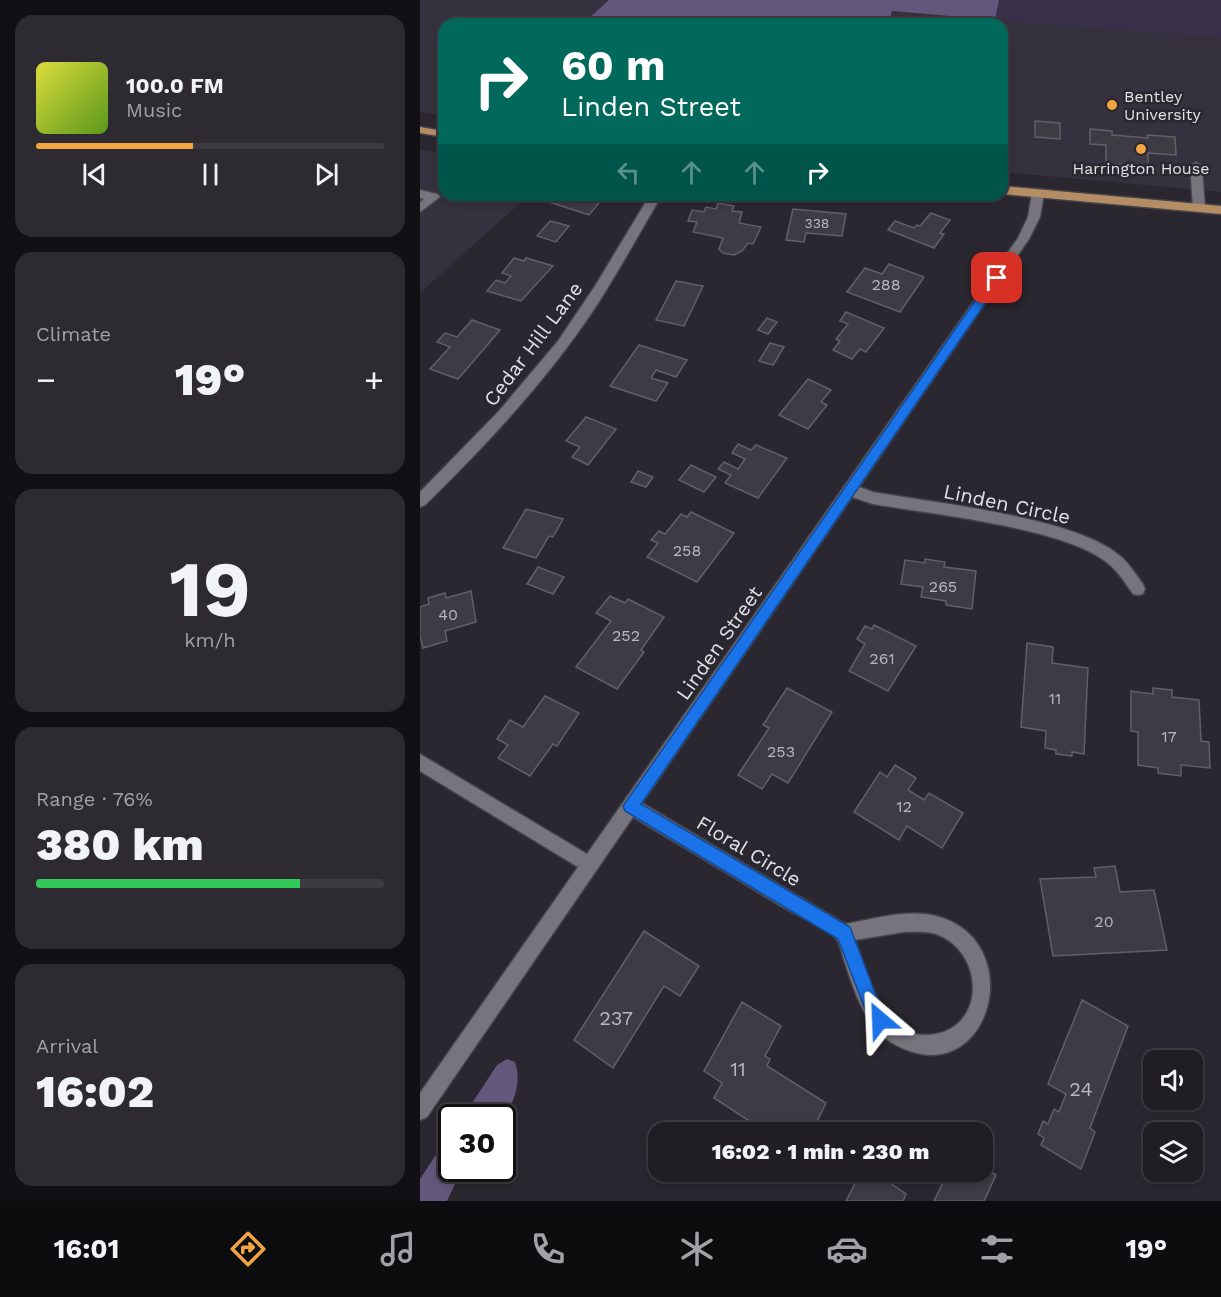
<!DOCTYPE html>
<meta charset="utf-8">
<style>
:root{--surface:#201d24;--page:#2d2a31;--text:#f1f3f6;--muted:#a2a2a6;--line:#3d3b41;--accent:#f3a542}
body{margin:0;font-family:"Work Sans",sans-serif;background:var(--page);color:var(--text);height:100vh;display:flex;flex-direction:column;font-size:22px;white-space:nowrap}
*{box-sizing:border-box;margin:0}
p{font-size:20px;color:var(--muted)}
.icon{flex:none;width:33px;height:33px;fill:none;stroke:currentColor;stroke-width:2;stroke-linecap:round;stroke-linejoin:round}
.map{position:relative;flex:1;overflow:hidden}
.panel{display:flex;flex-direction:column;gap:15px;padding:15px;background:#121014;width:420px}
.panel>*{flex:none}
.top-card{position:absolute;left:18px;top:18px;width:570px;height:183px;border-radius:18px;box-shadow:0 3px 9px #0003,0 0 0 2px var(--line);background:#00695c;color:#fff;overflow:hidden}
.fabs{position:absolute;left:723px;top:1050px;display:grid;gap:12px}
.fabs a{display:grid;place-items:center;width:60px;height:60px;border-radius:12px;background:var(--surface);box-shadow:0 3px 9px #0003,0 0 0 2px var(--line);font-size:30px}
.speed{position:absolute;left:18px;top:1104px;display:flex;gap:12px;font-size:30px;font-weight:700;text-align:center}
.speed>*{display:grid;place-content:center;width:78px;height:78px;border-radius:50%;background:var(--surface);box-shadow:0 3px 9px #0003,0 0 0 2px var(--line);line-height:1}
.speed .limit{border:3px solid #111;border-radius:9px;background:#fff;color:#111}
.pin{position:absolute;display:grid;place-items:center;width:51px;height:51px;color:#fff;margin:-26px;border-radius:12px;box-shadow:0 3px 9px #0006}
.me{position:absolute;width:66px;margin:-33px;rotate:334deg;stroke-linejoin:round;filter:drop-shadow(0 0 4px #0008)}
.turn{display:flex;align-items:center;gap:21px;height:126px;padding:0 24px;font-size:27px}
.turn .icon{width:78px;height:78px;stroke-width:2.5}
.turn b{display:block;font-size:42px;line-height:51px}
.lanes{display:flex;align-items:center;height:57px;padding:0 24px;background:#0003;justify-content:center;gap:30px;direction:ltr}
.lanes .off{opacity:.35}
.big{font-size:45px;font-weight:800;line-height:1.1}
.panel .card{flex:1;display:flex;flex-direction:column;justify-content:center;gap:9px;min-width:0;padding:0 21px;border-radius:18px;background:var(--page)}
.panel .dial{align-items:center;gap:0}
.dial b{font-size:78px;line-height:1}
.song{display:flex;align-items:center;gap:18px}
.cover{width:72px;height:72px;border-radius:9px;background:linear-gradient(135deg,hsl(60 70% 55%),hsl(90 70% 35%))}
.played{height:6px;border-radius:3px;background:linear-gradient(90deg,var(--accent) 45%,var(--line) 45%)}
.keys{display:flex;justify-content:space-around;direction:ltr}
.heat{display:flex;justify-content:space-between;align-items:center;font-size:33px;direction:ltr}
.charge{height:9px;border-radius:4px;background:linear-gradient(90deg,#34c759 76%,var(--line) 0)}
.trip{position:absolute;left:228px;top:1122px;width:345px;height:60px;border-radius:18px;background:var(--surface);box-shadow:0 3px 9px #0003,0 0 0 2px var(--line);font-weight:800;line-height:60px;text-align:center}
.menu{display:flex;height:96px;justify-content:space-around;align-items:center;background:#0d0c0e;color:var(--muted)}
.menu .icon{width:42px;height:42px}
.menu .active{color:var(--accent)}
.menu b{font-size:27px;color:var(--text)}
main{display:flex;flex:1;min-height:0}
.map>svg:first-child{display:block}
</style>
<main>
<section class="panel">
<div class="card">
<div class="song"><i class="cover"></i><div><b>100.0 FM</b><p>Music</p></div></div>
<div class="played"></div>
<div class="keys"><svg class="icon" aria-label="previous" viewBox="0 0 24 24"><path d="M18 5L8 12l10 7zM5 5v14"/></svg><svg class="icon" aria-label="pause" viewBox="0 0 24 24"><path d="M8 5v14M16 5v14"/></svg><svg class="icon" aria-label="next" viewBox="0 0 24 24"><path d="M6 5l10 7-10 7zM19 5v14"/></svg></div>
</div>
<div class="card"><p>Climate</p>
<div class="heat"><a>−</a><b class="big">19°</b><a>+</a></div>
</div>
<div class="card dial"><b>19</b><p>km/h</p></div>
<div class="card"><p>Range · 76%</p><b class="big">380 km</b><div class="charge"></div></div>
<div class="card"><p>Arrival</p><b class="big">16:02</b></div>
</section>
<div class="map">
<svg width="801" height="1201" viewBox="0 0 801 1201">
<rect width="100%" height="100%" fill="#2a2730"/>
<g fill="#35313e">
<polygon points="0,0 189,0 169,19 190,24 24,24 24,115 0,112"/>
<polygon points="472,11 801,38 801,192 582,172 582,24 469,24"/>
<polygon points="0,150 24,153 24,195 109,195 0,293"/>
</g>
<polygon fill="#39314a" points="579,0 801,0 801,38 575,20"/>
<g fill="#63577c">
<polygon points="189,0 579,0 575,20 472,11 469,24 190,24 168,19"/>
<path d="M 87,1059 L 95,1062 C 102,1084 94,1101 83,1120 L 82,1118 L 43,1117 L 77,1065 Z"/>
<polygon points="31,1132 32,1168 42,1169 27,1201 0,1201 0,1179"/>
</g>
<g fill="#3e3b45" stroke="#625f69" stroke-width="1.5">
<polygon points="615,121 640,123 640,139 615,137"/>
<polygon points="670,129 692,131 692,135 728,138 727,135 755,137 756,155 728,153 728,165 686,164 686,145 670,144"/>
<polygon points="127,195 177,195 184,197 169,215 123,200"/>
<polygon points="298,203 314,206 312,211 322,212 319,223 341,227 333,244 328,243 322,251 314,255 303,253 299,249 303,238 273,232 277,222 268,221 272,210 284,212 286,207 296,209"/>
<polygon points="373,209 426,214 422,236 386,233 384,242 366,240"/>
<polygon points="511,213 530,220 520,233 524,234 514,248 468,230 475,221 494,228 497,225 500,226"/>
<polygon points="130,221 149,226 136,242 117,236"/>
<polygon points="94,258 104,261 106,258 133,266 101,301 67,291 76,280 85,283 91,276 82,273"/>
<polygon points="469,264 504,277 480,312 427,292 445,268 462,274"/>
<polygon points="256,281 283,286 264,326 236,320"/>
<polygon points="426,312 464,328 446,352 440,349 432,359 413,350 420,341 416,339 428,324 420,321"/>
<polygon points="347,318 357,322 348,334 338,330"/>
<polygon points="52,320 80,330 38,379 10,369 30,347 17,342 25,333 37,337"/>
<polygon points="350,343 364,347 353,365 339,361"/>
<polygon points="219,345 267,360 256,377 236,370 231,378 248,383 236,401 190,386"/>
<polygon points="388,379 411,390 401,402 407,405 388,429 359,415"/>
<polygon points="166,417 196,429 168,465 152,457 160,447 146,441"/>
<polygon points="318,444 331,450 336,445 367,458 338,498 305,483 311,475 298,469 304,462 318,469 325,459 312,453"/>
<polygon points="271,465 296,477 284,492 259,480"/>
<polygon points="218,471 233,477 226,487 211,482"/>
<polygon points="106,509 143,519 133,537 129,536 116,558 83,548"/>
<polygon points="271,512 314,533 277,582 227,557 238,543 231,540 239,531 245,534 261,514 267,517"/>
<polygon points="505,559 525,562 524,567 556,571 552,609 526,605 526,601 501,597 503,587 481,584 485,560 505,563"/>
<polygon points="118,567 144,577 133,594 107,584"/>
<polygon points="51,591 56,622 25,631 27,641 3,648 0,636 0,607 9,604 8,598 25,593 26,598"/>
<polygon points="190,596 205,603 208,599 244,617 221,650 224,652 197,689 156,667 191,621 176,613"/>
<polygon points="454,625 496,646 468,691 429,671 445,644 437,639 445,626 452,629"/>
<polygon points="607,643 633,647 632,663 668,668 664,754 652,752 652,756 636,754 636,750 625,748 626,731 601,727"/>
<polygon points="367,688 412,712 368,783 352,774 342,789 318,775 349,728 343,725"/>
<polygon points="733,688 752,690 752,697 779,700 781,741 789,742 790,768 761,765 761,776 738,773 738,768 718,765 718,732 711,731 711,691 733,694"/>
<polygon points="125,696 159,713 137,746 133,744 110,776 78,758 88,745 77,739 90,720 103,727"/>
<polygon points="475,765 496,778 488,790 504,800 509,793 543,813 522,848 487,826 479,840 434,812 460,772 467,777"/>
<polygon points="695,866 700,892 734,890 747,950 633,956 620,879 676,877 674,868"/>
<polygon points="224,931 279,966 260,996 244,986 193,1068 154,1040"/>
<polygon points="662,1000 708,1026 670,1128 675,1132 661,1169 621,1145 624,1138 618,1134 623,1121 628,1124 634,1109 639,1112 646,1094 628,1084"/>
<polygon points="322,1002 361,1026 345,1056 350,1059 347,1066 406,1103 392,1132 346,1132 294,1098 302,1083 284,1071"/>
<polygon points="562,1166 576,1175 564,1201 514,1201 528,1172 562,1172"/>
<polygon points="441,1172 454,1172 486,1194 483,1201 426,1201"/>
</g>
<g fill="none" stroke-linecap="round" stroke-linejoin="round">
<defs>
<g id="minor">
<polygon points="776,162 782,166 785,208 779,212 773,208 770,166"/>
<path d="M 618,189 L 624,193 L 620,217 L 609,239 L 439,487 L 453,492 C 514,503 656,517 700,556 C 709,563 716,575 723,584 L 725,589 L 723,594 L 718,595 L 713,594 C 706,584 699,573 690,565 C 650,528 510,514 453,504 L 432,497 L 222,803 L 425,924 C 454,919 487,909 516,916 C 612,941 569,1097 474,1044 C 444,1028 434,989 424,960 C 422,954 420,943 416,938 C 406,928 375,914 361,906 C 312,876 262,846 213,817 L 7,1117 L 0,1120 L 0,1093 L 158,867 L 0,771 L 0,754 L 167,854 L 598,238 L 608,217 L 612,193 ZM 484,932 C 494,932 506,931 516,934 C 565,951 568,1031 508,1035 C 493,1036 478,1028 469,1016 C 451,994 445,966 435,940 Z"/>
<polygon points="0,190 18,194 20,197 0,212 0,202 4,199 0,198"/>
<path d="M 230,195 L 242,195 C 216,238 193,283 164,324 C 118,390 62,449 5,505 L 0,507 L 0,492 L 79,411 L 138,341 L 175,286 Z"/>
</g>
<g id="major">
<polygon points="0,127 24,131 24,137 0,133"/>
<polygon points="582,186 801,206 801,214 582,194"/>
</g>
</defs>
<use href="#minor" stroke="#444249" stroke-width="3"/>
<use href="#major" stroke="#444249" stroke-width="3"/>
<use href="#minor" fill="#77747e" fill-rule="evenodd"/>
<use href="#major" fill="#b48d64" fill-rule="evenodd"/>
</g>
<polygon fill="#1a73e8" stroke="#114b97" stroke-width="1.5" points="577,274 581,275 581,280 221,804 430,927 457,998 469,1020 466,1026 460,1029 454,1026 445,1009 418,939 205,811 203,806 573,275"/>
<g fill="#f3a542" stroke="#2a2730" stroke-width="2">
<circle cx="692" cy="105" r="6"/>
<circle cx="721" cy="149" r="6"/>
</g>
<g text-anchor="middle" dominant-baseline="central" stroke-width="5" stroke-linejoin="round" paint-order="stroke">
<g font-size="14" fill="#b9b8be">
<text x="397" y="223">338</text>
</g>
<g font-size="16" fill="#e2e1e6" stroke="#2a2730" text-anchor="start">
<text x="704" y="96">Bentley<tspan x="704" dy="18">University</tspan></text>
<text x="721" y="168" text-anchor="middle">Harrington House</text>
</g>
<g font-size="16" fill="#b9b8be">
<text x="466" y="284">288</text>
<text x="267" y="550">258</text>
<text x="523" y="586">265</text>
<text x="28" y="614">40</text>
<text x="206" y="635">252</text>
<text x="462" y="658">261</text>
<text x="635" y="698">11</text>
<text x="749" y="736">17</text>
<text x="361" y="751">253</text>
<text x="484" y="806">12</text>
<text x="684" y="921">20</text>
</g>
<g font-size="20" fill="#e2e1e6" stroke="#2a2730">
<text transform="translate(113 344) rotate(-53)">Cedar Hill Lane</text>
<text transform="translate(587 504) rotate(12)">Linden Circle</text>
<text transform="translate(299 643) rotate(-55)">Linden Street</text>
<text transform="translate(329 851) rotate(31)">Floral Circle</text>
</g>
<g font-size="20" fill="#b9b8be">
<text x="196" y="1018">237</text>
<text x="318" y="1069">11</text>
<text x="661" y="1089">24</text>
</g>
</g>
</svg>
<div class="fabs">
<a><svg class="icon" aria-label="sound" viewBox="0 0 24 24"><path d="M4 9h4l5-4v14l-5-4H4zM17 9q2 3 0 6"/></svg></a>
<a><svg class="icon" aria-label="layers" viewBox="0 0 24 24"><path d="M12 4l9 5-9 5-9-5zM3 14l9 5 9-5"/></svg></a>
</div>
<div class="speed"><div class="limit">30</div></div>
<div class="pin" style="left:577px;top:278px;background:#d93025"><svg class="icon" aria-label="arrive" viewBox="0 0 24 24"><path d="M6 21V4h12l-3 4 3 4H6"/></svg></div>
<svg class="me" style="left:460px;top:1020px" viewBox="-20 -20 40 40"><path d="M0-17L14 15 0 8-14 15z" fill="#1a73e8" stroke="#fff" stroke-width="4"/></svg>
<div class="trip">16:02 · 1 min · 230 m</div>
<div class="top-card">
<div class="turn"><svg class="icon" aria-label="right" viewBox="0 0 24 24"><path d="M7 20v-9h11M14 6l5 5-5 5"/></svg><div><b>60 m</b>Linden Street</div></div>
<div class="lanes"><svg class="icon off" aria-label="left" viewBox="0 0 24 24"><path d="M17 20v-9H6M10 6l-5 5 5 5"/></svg><svg class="icon off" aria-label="ahead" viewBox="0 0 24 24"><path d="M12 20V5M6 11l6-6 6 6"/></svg><svg class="icon off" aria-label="ahead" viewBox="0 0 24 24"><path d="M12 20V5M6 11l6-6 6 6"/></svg><svg class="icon" aria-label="right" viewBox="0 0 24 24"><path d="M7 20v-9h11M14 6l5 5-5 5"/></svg></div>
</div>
</div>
</main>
<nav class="menu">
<b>16:01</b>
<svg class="icon active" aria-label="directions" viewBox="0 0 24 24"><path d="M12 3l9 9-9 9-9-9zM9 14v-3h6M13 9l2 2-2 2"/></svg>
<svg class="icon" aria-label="music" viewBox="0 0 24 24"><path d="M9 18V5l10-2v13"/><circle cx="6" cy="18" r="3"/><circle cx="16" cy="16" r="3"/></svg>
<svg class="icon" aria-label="phone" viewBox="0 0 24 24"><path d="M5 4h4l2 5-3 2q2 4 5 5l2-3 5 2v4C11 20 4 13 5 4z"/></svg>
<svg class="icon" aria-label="climate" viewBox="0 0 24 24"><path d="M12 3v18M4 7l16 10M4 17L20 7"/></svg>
<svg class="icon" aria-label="car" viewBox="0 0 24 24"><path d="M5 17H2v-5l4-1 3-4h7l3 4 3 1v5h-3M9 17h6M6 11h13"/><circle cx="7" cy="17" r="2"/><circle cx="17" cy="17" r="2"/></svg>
<svg class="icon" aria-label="filters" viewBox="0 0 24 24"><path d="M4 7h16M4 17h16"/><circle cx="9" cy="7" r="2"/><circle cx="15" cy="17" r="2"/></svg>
<b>19°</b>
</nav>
